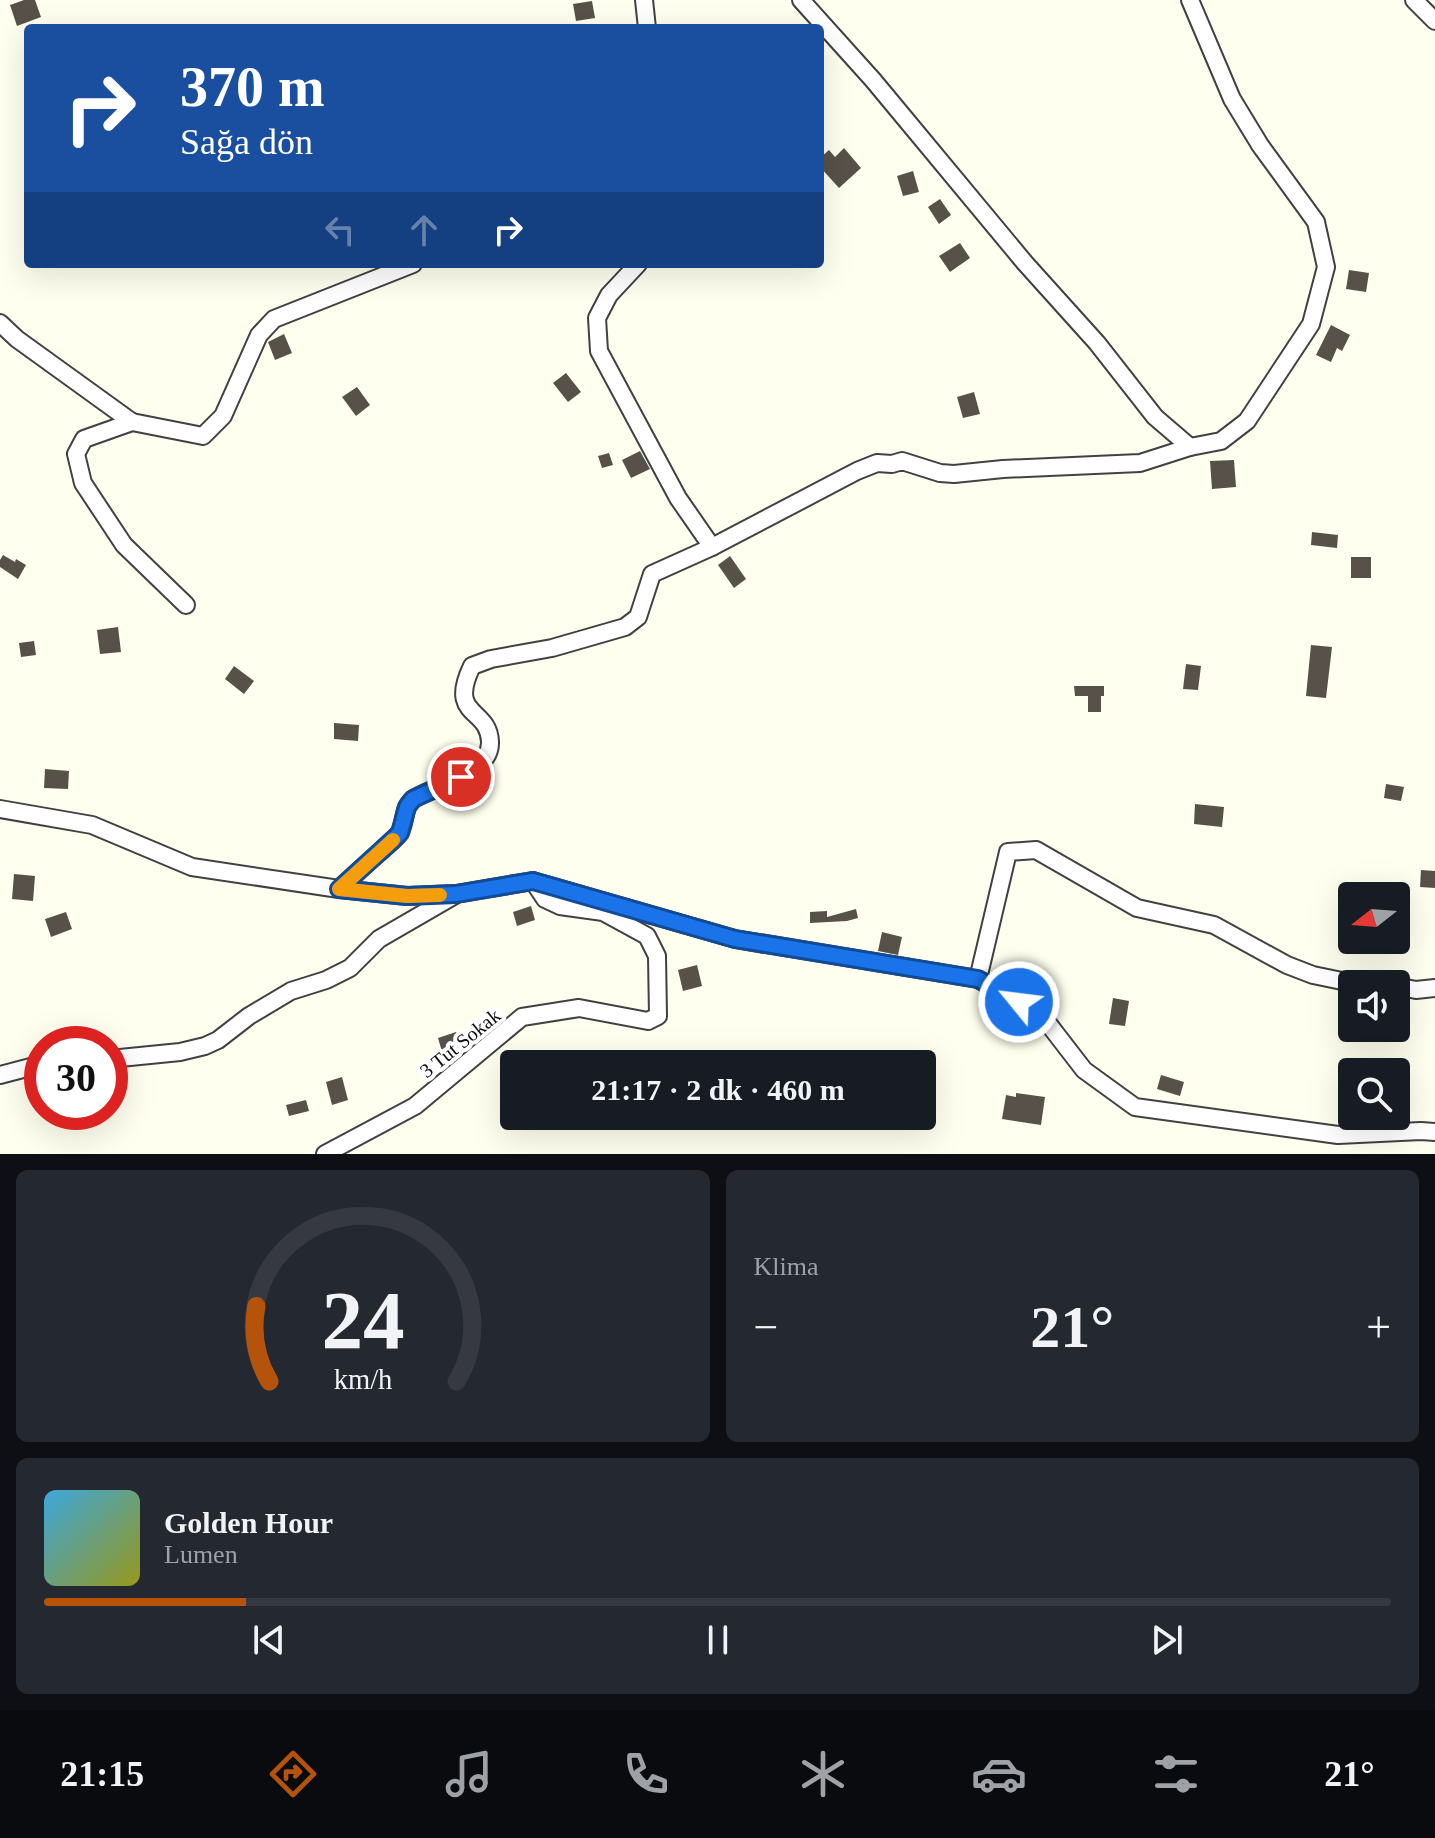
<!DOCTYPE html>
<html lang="tr">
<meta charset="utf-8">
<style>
:root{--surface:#171b24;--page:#242831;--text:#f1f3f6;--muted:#9ea1a6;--line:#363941;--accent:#b45309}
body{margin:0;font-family:Georgia,serif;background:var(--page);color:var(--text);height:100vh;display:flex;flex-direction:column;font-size:30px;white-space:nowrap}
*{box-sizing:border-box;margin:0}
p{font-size:26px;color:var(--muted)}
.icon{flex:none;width:44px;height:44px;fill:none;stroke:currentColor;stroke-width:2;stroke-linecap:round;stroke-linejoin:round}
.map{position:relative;height:1154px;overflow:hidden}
.panel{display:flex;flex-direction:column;gap:16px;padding:16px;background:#0d0f14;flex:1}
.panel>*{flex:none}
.banner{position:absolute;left:24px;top:24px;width:800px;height:244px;border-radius:8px;box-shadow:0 8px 32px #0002;background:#1a4fa0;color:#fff;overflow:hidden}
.needle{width:52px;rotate:253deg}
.fabs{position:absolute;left:1338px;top:882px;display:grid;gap:16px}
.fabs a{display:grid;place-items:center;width:72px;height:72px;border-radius:8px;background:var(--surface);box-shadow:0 8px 32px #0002;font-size:40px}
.speed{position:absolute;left:24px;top:1026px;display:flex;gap:16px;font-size:40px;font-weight:700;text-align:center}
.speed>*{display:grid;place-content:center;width:104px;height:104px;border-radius:50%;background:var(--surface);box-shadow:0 8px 32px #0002;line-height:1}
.speed .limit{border:12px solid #d22;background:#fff;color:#111}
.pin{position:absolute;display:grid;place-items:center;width:68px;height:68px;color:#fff;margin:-34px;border:4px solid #fff;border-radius:50%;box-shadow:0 2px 8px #0007}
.me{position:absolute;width:88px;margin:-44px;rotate:299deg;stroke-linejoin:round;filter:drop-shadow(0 0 6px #0008)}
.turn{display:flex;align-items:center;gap:28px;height:168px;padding:0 24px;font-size:36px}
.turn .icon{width:104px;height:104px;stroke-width:2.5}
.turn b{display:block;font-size:56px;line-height:68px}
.lanes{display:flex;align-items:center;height:76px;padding:0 24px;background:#0003;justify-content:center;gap:40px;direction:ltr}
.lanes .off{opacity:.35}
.big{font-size:60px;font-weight:700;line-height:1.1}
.panel .card{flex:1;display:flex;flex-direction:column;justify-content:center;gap:12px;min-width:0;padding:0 28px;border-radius:12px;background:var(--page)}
.panel .dial{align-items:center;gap:0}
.dial svg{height:208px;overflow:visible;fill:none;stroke:var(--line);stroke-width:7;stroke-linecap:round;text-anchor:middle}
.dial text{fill:var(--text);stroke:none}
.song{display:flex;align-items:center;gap:24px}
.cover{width:96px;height:96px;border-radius:12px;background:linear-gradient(135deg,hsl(200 70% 55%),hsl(60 70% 35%))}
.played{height:8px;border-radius:4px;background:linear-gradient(90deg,var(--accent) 15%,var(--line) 15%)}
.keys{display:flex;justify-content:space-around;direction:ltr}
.heat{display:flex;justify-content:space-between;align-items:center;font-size:44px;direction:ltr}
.panel .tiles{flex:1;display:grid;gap:16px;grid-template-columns:1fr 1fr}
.card:last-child{grid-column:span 2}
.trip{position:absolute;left:500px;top:1050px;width:436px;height:80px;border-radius:8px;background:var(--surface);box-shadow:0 8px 32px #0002;font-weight:700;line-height:80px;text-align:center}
.menu{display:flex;height:128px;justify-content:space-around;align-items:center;background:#090b0e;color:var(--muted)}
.menu .icon{width:56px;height:56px}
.menu .current{color:var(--accent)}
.menu b{font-size:36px;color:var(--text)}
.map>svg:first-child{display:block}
</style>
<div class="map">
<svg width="1435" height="1154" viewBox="0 0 1435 1154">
<rect width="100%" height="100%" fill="#ffffef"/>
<g fill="#585149">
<polygon points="24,0 35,0 41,17 17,26 10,5"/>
<polygon points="592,1 595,18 576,21 573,4"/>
<polygon points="844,148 861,168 839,188 820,167 820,158 829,150 835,157"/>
<polygon points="913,171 919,192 903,196 897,176"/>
<polygon points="940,199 951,215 939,224 928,207"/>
<polygon points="960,243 970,258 950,272 939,256"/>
<polygon points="1349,270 1369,273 1366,292 1346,289"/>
<polygon points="1331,325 1350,335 1342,351 1337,348 1331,362 1316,355"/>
<polygon points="284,334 292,353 275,360 268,342"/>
<polygon points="566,373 581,392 568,402 553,383"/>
<polygon points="357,387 370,405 356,416 342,397"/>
<polygon points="974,392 980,414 963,418 957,397"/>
<polygon points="640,451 650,469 631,478 622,460"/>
<polygon points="609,453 613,465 602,468 598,456"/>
<polygon points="1234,460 1236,487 1212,489 1210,461"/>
<polygon points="1312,532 1338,535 1337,548 1311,545"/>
<polygon points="3,555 15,562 16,559 26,565 18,579 0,567 0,560"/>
<polygon points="730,556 746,579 734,588 718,565"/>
<rect x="1351" y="557" width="20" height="21"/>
<polygon points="118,627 121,652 100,654 97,630"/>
<polygon points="34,641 36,655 21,657 19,643"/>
<polygon points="1311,645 1332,647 1326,698 1306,696"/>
<polygon points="1186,664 1201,666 1198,690 1183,689"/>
<polygon points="234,666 254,681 244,694 225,679"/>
<polygon points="1074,686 1104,686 1104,696 1101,696 1101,712 1088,712 1088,696 1075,696"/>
<polygon points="334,723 359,725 358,741 334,739"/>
<polygon points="45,769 69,771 68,789 44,788"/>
<polygon points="1386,784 1404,787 1401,801 1384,798"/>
<polygon points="1195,804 1224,807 1222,827 1194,824"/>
<polygon points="1421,870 1435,871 1435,888 1420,887"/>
<polygon points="14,874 35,876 33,901 12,899"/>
<polygon points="531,906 535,920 517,926 513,912"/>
<polygon points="856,909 858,918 847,921 810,923 810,912 827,911 827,917"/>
<polygon points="66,912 72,929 51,937 45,919"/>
<polygon points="882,932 902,937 898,955 878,951"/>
<polygon points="697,965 702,986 683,991 678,970"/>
<polygon points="1113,998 1129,1001 1125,1026 1109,1024"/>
<polygon points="456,1032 460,1042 464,1040 467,1048 456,1058 445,1062 438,1038"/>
<polygon points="1161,1075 1184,1082 1180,1096 1157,1089"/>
<polygon points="342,1077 348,1100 332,1105 326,1082"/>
<polygon points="1016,1093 1045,1097 1041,1125 1002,1119 1006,1095 1016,1097"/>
<polygon points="306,1100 309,1111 289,1116 286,1105"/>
</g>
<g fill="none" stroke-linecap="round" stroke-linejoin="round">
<defs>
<g id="minor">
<polyline points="644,0 647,28"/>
<polyline points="801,0 873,80 1025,263 1097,343 1155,417 1190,447 1221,441 1247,421 1311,324 1326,267 1316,222 1260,145 1232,99 1190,0"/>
<polyline points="1414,0 1435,21"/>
<polyline points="638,264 609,295 597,318 599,351 678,498 712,547"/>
<polyline points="0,323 17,339 132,422"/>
<polyline points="186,605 124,545 83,483 76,454 84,439 132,422 203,436 223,416 259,335 274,319 413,264"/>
<polyline points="0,809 92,825 192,867 339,889 407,896 456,894 533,881 735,939 978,979 1040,1013 1084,1070 1135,1107 1338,1135 1421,1131 1435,1132"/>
<path d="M 339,889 C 352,877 366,864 380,852 C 385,847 393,841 398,835 C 407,824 401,807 415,798 C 437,785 491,774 490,742 C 489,707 447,718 472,666 L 491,659 L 552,648 L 625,627 L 638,617 L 652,574 L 712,547 L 857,471 L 877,463 L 892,464 L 902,461 L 940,473 L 954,474 L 1003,469 L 1140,463 L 1190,447"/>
<polyline points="978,979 1008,852 1036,850 1137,908 1214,925 1287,965 1313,975 1342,981 1375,984"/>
<polyline points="1396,986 1416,990 1435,988"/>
<polyline points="110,1059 180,1052 205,1046 218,1040 249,1016 291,991 326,980 350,968 379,939 455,895"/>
<polyline points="0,1075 42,1064"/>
<polyline points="325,1154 415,1106 522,1017 579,1008 648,1021 658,1016 657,956 647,936 603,912 560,906 545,899 533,881"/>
</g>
</defs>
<use href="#minor" stroke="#414141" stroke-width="20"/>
<use href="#minor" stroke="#fff" stroke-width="16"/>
</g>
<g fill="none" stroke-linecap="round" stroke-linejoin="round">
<defs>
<polyline id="route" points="461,777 413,799 407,807 400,833 339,889 407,896 456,894 533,881 735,939 978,979 1019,1002"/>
</defs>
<use href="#route" stroke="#114b97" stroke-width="20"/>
<use href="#route" stroke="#1a73e8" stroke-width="14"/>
<polyline stroke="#f59e0b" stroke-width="14" points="393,840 339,889 407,896 440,895"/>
</g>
<g text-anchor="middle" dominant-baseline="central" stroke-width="8" stroke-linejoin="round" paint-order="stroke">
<g font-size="20" fill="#0e0e0e" stroke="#fff">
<text transform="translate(460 1043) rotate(-39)">3 Tut Sokak</text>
</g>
</g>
</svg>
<div class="fabs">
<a><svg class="needle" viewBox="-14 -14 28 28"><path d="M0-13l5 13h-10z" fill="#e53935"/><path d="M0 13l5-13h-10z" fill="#9ea1a6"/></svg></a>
<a><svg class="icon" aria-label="sound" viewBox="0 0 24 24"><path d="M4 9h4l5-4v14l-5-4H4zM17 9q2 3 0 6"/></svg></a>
<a><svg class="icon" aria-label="search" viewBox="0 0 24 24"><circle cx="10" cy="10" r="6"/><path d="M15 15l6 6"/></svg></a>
</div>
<div class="speed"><div class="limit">30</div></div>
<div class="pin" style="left:461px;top:777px;background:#d93025"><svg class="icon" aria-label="arrive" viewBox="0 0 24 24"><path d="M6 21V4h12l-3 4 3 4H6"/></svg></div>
<svg class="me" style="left:1019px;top:1002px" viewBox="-20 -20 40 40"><circle r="17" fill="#1a73e8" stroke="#fff" stroke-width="3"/><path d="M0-11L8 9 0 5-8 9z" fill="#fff"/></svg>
<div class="trip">21:17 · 2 dk · 460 m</div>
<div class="banner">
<div class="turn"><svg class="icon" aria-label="right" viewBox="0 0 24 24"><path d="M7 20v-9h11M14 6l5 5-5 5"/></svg><div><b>370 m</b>Sağa dön</div></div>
<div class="lanes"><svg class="icon off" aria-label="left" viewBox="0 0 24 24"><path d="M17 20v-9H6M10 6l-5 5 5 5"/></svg><svg class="icon off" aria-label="ahead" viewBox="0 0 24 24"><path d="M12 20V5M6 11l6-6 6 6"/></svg><svg class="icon" aria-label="right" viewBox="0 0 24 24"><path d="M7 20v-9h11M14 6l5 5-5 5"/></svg></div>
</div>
</div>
<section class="panel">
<div class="tiles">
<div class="card dial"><svg viewBox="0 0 100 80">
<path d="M14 69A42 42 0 1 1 86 69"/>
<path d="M14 69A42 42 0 0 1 9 40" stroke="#b45309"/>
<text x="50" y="56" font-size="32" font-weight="700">24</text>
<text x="50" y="72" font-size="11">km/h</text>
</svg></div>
<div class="card"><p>Klima</p>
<div class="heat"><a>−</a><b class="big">21°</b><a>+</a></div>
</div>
<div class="card">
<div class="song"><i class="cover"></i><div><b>Golden Hour</b><p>Lumen</p></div></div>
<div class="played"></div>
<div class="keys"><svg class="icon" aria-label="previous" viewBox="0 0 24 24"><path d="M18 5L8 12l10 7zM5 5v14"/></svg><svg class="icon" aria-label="pause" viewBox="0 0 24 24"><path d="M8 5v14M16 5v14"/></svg><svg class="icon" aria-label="next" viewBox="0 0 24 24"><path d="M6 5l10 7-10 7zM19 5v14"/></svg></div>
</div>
</div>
</section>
<nav class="menu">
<b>21:15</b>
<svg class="icon current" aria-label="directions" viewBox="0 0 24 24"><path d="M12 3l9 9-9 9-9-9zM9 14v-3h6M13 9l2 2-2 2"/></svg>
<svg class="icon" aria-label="music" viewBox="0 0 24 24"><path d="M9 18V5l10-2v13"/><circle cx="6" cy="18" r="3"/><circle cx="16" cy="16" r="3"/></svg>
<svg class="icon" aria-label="phone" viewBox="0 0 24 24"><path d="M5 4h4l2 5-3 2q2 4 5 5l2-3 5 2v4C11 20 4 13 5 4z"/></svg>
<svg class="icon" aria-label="climate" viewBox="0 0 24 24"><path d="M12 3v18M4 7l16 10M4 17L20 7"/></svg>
<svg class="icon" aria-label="car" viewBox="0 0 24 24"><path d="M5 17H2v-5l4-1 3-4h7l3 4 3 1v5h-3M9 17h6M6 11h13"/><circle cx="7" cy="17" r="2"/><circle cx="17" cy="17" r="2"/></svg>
<svg class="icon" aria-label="filters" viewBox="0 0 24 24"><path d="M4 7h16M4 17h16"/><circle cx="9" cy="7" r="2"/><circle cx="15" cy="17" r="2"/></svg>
<b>21°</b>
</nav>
